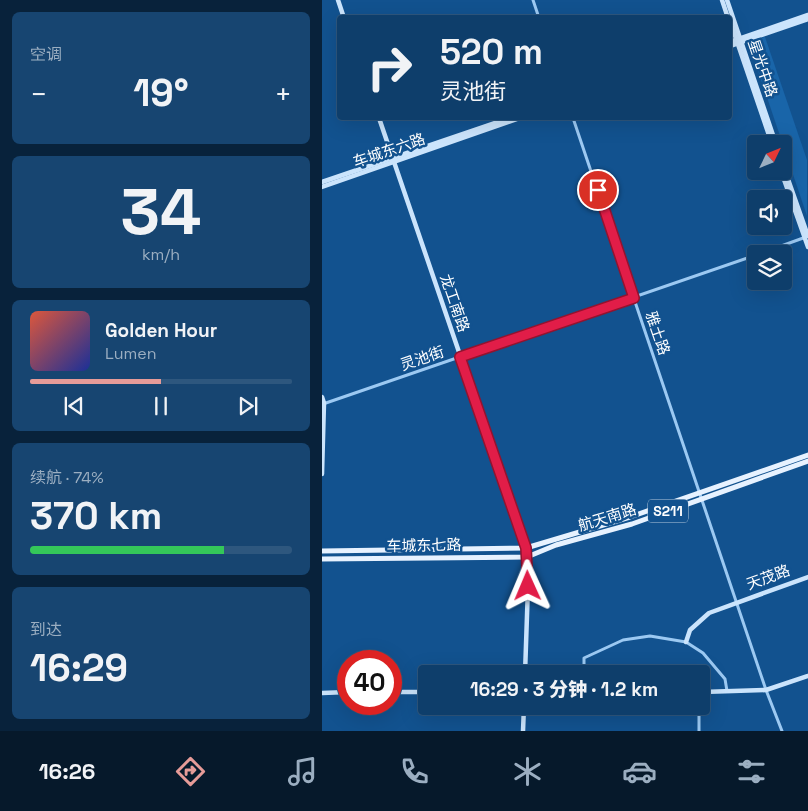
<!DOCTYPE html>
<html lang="zh">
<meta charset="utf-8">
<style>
:root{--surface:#0e3e6b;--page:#174571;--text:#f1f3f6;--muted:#9baec1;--line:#2e577e;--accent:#e69b98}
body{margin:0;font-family:"Space Grotesk","Noto Sans SC",sans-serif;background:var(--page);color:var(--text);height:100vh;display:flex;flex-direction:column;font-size:19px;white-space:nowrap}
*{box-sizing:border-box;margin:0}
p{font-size:16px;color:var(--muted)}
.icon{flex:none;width:28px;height:28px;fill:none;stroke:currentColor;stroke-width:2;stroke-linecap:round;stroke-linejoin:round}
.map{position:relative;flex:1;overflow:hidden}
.panel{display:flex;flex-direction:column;gap:12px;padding:12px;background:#08223b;width:322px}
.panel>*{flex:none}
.hud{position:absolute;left:15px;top:15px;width:395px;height:105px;border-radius:5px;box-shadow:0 5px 20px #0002,0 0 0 1px var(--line);background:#0e3e6b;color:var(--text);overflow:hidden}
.needle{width:32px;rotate:47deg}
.fabs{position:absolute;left:425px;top:135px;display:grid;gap:10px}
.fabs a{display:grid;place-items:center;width:45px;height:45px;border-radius:5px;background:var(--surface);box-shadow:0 5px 20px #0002,0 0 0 1px var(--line);font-size:25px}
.speed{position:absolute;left:15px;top:650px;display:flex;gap:10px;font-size:25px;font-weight:700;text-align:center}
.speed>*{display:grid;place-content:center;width:65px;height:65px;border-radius:50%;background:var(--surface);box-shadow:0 5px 20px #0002,0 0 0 1px var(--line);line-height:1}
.speed .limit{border:8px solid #d22;background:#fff;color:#111}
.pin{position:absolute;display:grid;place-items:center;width:42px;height:42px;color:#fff;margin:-21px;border:2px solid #fff;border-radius:50%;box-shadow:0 1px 5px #0007}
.me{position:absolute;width:55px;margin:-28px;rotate:359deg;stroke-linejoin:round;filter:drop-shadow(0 0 4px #0008)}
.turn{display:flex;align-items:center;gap:18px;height:105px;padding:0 20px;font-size:22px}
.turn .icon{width:65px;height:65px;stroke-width:2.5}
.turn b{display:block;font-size:35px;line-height:42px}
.big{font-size:38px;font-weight:800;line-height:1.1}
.panel .widget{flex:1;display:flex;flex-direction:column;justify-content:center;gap:8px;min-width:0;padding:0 18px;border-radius:8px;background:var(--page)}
.panel .dial{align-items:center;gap:0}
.dial b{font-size:65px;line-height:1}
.song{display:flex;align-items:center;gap:15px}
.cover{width:60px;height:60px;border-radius:8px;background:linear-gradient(135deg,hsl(10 70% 55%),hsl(230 70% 35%))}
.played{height:5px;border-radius:2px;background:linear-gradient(90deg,var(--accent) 50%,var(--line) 50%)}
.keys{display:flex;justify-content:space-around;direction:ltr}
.heat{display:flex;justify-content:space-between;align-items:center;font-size:28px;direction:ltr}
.charge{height:8px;border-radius:4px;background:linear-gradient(90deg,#34c759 74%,var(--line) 0)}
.trip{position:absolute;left:96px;top:665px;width:292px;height:50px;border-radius:5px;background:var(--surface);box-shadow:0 5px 20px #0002,0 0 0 1px var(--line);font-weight:800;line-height:50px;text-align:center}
.menu{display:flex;height:80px;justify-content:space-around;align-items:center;background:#06192b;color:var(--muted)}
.menu .icon{width:35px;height:35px}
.menu .on{color:var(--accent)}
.menu b{font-size:22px;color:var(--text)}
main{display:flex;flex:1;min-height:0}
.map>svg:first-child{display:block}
</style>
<main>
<section class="panel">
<div class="widget"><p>空调</p>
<div class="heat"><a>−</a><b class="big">19°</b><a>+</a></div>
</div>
<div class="widget dial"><b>34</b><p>km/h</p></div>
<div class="widget">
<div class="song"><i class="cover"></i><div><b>Golden Hour</b><p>Lumen</p></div></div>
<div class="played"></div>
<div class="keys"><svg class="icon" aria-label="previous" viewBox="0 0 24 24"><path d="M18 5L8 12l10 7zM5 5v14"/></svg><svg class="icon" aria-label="pause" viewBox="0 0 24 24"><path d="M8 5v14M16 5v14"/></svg><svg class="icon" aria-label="next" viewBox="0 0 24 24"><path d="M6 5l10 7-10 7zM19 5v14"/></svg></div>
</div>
<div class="widget"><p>续航 · 74%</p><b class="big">370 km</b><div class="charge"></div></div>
<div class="widget"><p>到达</p><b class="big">16:29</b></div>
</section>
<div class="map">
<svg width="486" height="731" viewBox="0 0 486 731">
<rect width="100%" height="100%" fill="#12528f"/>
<polygon fill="#1965a9" points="443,37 485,160 485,216 429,50 435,39"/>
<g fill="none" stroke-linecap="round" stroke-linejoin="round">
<g stroke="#9cc9f2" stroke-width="3">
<polyline points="211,0 217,18"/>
<polyline points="251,118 444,690 460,731"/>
<polyline points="437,254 484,237"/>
<polyline points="1,404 434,255"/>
<polyline points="262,674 262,658 301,640 328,636 364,642 381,653 403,679 405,691"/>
<polyline points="377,706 377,731"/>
</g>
<g stroke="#cbe4fc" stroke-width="4.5">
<polyline points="16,0 22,18"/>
<polyline points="400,0 406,18"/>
<polyline points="405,0 454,144"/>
<polyline points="408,21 450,144"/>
<polyline points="408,42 486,15"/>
<polyline points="408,46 486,19"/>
<polyline points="57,118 204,548 206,586 203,674"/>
<polyline points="461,165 486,236"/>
<polyline points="459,171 486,247"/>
<polyline points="0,182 188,118"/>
<polyline points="0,187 198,118"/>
<polyline points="0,397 2,403 0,474"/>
<polyline points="364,642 368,630 387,613 486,577"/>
<polyline points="69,692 105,692"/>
<polyline points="380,692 444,690 486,676"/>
<polyline points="0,693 26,692"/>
<polyline points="201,731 202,706"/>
</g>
<g stroke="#e7f2ff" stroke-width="5">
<polyline points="0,551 204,548 308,517 486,455"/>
<polyline points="0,559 205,557 234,545 310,524 486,461"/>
</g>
</g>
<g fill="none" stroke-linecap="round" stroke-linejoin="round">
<defs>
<polyline id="route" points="206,586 204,548 138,357 312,298 276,190"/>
</defs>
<use href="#route" stroke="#92132f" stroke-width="12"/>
<use href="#route" stroke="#e11d48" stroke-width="9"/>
</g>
<g text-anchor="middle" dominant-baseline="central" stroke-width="5" stroke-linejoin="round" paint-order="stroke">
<rect fill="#12528f" stroke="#b8cbdd" stroke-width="1" x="326" y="499.5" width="40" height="23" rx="4"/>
<g font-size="14" font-weight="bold" fill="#fff">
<text x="346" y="511">S211</text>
</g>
<g font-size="15" fill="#fff" stroke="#12528f">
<text transform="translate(441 68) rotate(71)">星光中路</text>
<text transform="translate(67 150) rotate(-19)">车城东六路</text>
<text transform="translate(133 303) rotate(71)">龙工南路</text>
<text transform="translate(336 333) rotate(71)">雅土路</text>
<text transform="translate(100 358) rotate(-19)">灵池街</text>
<text transform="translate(285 517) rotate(-17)">航天南路</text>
<text transform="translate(102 545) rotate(-1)">车城东七路</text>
<text transform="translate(446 577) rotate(-20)">天茂路</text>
</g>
</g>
</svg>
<div class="fabs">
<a><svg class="needle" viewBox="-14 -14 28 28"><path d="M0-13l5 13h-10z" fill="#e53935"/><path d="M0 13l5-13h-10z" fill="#9baec1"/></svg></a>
<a><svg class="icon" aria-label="sound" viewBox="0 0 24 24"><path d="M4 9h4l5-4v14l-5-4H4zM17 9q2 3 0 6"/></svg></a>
<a><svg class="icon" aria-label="layers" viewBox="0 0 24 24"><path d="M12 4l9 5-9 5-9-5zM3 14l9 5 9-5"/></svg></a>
</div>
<div class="speed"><div class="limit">40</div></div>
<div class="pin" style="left:276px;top:190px;background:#d93025"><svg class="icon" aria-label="arrive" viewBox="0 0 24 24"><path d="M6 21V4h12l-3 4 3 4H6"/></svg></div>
<svg class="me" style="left:206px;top:586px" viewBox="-20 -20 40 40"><path d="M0-17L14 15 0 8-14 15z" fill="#e11d48" stroke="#fff" stroke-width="4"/></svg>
<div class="trip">16:29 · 3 分钟 · 1.2 km</div>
<div class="hud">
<div class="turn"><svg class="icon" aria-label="right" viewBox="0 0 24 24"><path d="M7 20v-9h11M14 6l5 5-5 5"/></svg><div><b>520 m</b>灵池街</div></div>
</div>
</div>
</main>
<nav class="menu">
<b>16:26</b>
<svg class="icon on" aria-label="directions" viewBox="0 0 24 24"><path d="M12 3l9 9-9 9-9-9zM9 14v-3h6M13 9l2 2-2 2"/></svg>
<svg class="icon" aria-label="music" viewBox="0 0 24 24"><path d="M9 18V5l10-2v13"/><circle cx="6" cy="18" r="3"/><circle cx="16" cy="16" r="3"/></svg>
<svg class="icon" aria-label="phone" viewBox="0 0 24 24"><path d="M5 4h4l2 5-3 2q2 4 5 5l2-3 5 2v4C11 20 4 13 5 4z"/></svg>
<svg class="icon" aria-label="climate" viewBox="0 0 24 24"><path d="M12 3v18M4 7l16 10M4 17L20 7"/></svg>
<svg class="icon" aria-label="car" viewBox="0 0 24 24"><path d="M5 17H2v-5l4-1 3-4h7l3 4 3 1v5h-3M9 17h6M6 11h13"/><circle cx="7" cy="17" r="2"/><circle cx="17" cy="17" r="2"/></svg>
<svg class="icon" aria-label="filters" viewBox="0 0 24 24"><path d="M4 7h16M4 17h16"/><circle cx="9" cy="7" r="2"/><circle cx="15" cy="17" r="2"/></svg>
</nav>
